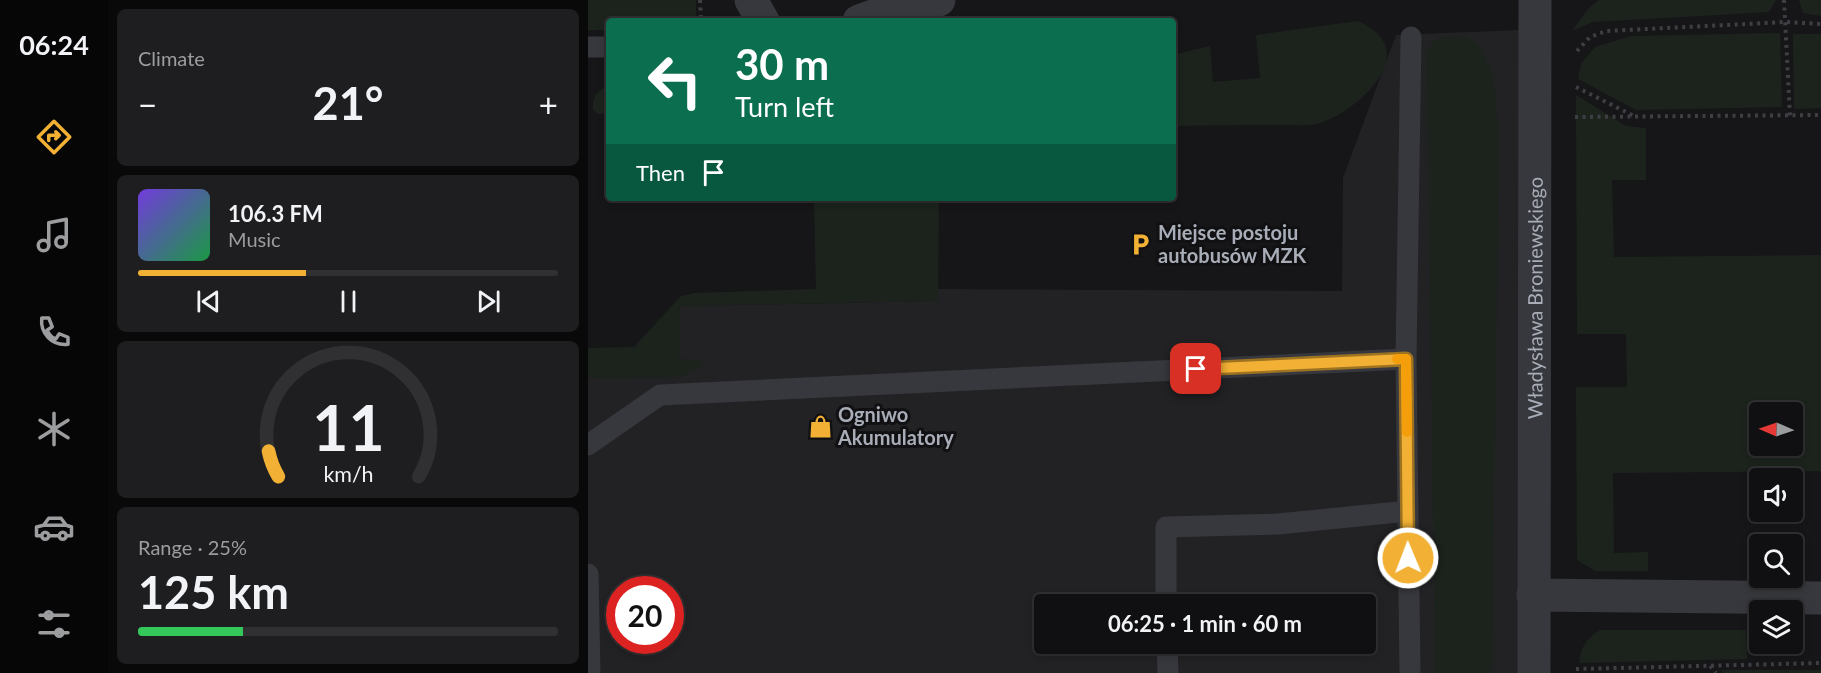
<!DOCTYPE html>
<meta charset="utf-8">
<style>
:root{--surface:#101012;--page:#1e1e20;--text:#f1f3f6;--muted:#9c9d9f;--line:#303032;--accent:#f2b134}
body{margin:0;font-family:Lato,sans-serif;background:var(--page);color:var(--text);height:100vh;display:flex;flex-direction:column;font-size:22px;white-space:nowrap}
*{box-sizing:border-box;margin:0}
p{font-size:20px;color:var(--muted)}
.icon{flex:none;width:33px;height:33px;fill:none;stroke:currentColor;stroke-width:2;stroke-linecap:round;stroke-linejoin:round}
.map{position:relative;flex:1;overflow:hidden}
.panel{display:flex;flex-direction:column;gap:9px;padding:9px;background:#09090a;width:480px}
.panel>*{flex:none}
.banner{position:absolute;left:18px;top:18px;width:570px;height:183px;border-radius:6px;box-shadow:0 3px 9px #0003,0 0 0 2px var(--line);background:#0b6e4f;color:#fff;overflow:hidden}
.needle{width:39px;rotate:272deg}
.fabs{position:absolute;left:1161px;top:402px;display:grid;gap:12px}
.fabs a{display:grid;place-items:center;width:54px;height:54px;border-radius:6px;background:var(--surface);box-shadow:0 3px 9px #0003,0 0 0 2px var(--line);font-size:30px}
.speed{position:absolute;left:18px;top:576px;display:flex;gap:12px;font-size:30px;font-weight:700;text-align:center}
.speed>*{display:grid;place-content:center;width:78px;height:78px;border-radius:50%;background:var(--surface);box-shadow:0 3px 9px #0003,0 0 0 2px var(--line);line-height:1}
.speed .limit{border:9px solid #d22;background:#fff;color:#111}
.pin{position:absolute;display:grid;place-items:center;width:51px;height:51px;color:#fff;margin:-26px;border-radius:12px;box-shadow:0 3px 9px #0006}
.me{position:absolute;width:66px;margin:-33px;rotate:359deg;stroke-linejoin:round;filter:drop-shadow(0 0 4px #0008)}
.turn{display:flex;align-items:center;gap:21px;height:126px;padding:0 30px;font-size:27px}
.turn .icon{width:78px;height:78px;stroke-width:2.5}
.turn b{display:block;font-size:42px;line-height:51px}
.then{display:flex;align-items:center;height:57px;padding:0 30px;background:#0003;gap:12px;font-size:22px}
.big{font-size:45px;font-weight:700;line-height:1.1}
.panel .card{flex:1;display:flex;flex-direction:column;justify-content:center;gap:9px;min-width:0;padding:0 21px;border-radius:9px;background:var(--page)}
.panel .dial{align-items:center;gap:0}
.dial svg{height:156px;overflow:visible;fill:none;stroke:var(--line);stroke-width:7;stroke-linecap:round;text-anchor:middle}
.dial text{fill:var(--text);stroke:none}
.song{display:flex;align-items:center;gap:18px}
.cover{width:72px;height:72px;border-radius:9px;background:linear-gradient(135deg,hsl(260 70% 55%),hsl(140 70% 35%))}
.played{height:6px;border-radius:3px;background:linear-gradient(90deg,var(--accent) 40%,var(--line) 40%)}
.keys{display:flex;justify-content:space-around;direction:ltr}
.heat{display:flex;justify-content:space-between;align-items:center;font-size:33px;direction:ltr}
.charge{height:9px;border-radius:4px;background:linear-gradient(90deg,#34c759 25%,var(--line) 0)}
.trip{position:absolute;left:446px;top:594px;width:342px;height:60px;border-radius:6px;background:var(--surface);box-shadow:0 3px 9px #0003,0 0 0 2px var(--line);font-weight:700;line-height:60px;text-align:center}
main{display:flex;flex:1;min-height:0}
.menu{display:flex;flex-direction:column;width:108px;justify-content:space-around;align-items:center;background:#060607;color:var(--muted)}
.menu .icon{width:42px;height:42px}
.menu .selected{color:var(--accent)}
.menu b{font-size:27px;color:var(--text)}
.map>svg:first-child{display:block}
</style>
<main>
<nav class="menu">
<b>06:24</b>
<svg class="icon selected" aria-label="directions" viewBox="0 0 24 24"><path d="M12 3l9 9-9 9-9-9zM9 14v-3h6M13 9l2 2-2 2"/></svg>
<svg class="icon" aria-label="music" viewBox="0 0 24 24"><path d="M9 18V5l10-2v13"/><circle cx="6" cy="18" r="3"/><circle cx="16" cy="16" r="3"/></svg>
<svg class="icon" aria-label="phone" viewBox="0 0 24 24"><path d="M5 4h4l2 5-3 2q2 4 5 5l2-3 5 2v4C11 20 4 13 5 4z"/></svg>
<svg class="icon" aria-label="climate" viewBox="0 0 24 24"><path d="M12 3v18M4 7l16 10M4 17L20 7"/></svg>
<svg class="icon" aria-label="car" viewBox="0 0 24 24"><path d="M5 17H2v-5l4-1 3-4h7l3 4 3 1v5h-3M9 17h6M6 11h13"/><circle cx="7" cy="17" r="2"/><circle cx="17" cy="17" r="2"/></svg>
<svg class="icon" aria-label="filters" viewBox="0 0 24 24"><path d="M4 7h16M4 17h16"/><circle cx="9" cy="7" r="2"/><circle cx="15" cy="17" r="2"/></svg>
</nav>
<section class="panel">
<div class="card"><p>Climate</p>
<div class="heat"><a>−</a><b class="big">21°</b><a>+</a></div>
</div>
<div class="card">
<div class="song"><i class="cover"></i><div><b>106.3 FM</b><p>Music</p></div></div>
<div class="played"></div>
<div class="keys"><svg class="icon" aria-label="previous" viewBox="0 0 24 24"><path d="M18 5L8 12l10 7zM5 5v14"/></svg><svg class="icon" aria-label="pause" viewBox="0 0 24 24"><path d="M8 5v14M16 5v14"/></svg><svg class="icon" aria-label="next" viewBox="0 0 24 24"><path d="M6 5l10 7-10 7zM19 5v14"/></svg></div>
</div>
<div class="card dial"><svg viewBox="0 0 100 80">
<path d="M14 69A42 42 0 1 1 86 69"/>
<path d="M14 69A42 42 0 0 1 9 56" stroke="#f2b134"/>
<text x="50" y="56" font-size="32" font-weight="700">11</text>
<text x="50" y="72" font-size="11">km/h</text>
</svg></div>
<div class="card"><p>Range · 25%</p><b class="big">125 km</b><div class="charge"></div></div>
</section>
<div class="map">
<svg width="1233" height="673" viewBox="0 0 1233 673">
<rect width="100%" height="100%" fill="#161618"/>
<path fill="#222225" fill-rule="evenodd" d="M 932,30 L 933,673 L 0,673 L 0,361 L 81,359 L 92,306 L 349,301 L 350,289 L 754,291 L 755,178 L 808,35 ZM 32,590 L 82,590 L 82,640 L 32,640 ZM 456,604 L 777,604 L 777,644 L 456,644 Z"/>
<g fill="#1c231d" fill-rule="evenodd">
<polygon points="0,0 108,0 108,17 98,21 21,21 21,30 0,30"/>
<polygon points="1011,0 1188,0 1181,12 1005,22 984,31 1000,9"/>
<polygon points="1211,0 1233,0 1233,16 1215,13"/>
<path d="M 770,21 C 787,29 803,41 798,62 C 793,87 753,119 728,124 C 716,127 700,124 687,125 C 653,125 619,125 585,126 L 585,55 L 622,46 L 625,82 L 672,78 L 668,35 Z"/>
<polygon points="1192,33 1194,107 1048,110 990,79 993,64 1007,47 1043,36"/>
<polygon points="1205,34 1233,34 1233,108 1206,109"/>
<polygon points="857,36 878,37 893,46 906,79 911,138 904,673 847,673 839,53 845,41"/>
<path d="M 21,85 L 21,113 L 10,114 L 5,109 C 4,96 10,91 21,85 Z"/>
<path d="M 988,95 L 1038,126 L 1058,128 L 1058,180 L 1024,180 L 1026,257 L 1233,255 L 1233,471 L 1025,473 L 1026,553 L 1060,552 L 1060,571 L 1007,571 L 989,560 L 988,387 L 1039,387 L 1038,334 L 989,334 ZM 1204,412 L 1204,446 L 1172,446 L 1172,412 Z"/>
<polygon points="228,198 351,198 350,301 92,306 91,359 116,360 113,367 92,377 0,378 0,348 46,347 93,296 106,293 228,289 226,201"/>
<path d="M 1012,630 L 1158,630 L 1159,659 L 991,663 C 993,647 998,639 1012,630 Z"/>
<polygon points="1133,670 1233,670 1233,673 1135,673"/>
</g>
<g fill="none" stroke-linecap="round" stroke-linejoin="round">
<g stroke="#3d3f44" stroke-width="4" stroke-dasharray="3 4.5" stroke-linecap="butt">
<polyline points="112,0 113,21"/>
<polyline points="1196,0 1202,116"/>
<polyline points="989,51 1002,37 1018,31 1197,22 1233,24"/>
<polyline points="988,87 1046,116"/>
<polyline points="987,117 1233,115"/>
<polyline points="1122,666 1128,673"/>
<polyline points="988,669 1233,663"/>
</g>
<g stroke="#37383d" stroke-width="21">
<polyline points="0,47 21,47"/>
<polyline points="0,445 72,395 818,359"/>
<polyline points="0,574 2,673"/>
<polyline points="578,604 578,527 690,524 820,511"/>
<polyline points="579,644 580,673"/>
<polyline points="822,673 818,359 823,37"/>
</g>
<g stroke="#37383d" stroke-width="33">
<polyline points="163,0 175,21"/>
<polyline points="271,21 293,13 351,0"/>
<polyline points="945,595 1233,598"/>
<path id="s1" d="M 946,673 L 947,0"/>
</g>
</g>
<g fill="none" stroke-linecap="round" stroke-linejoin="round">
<defs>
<polyline id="route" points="608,369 818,359 820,558"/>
</defs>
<use href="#route" stroke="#9d7322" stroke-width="15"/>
<use href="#route" stroke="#f2b134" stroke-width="10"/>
<polyline stroke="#f59e0b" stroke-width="10" points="809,359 818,359 819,432"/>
</g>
<defs>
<symbol id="parking-bare" viewBox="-9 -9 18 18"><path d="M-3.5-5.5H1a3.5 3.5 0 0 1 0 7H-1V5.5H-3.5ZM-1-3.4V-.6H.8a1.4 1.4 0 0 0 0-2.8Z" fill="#f2b134" stroke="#111113" stroke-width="2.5" paint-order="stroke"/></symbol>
<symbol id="shop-bare" viewBox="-9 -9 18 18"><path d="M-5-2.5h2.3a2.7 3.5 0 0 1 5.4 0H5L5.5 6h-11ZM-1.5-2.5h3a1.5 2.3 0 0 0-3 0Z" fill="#f2b134" stroke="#111113" stroke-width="2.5" paint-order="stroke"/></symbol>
</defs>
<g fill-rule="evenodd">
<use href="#parking-bare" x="536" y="228" width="33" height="33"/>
<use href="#shop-bare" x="216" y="410" width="33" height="33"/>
</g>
<g text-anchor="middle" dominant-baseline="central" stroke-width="6" stroke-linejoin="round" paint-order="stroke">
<g font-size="20" font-weight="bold" fill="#a8adb8" stroke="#111113" text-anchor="start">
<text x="570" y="232">Miejsce postoju<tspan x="570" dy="23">autobusów MZK</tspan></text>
<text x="250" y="414">Ogniwo<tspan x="250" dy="23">Akumulatory</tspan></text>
</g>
<g font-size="20" fill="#a8adb8" stroke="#111113">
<text stroke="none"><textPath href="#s1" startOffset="375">Władysława Broniewskiego</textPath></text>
</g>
</g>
</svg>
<div class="fabs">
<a><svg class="needle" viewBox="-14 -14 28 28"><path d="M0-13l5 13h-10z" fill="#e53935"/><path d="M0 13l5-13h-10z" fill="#9c9d9f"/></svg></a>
<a><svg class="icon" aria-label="sound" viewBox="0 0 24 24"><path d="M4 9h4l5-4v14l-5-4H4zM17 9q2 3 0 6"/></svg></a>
<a><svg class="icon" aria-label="search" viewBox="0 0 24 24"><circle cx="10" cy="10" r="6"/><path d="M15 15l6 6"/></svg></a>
<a><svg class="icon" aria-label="layers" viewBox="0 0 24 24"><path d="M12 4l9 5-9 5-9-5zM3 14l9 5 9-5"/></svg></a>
</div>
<div class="speed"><div class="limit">20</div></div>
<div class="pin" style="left:608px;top:369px;background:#d93025"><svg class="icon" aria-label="arrive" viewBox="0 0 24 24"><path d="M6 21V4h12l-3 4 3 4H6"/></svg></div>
<svg class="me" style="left:820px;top:558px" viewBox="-20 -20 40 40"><circle r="17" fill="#f2b134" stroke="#fff" stroke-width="3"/><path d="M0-11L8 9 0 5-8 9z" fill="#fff"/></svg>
<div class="trip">06:25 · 1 min · 60 m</div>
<div class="banner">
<div class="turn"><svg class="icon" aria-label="left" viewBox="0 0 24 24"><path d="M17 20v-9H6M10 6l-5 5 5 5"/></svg><div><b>30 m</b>Turn left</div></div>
<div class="then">Then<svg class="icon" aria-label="arrive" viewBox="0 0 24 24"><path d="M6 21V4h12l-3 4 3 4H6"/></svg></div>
</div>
</div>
</main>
